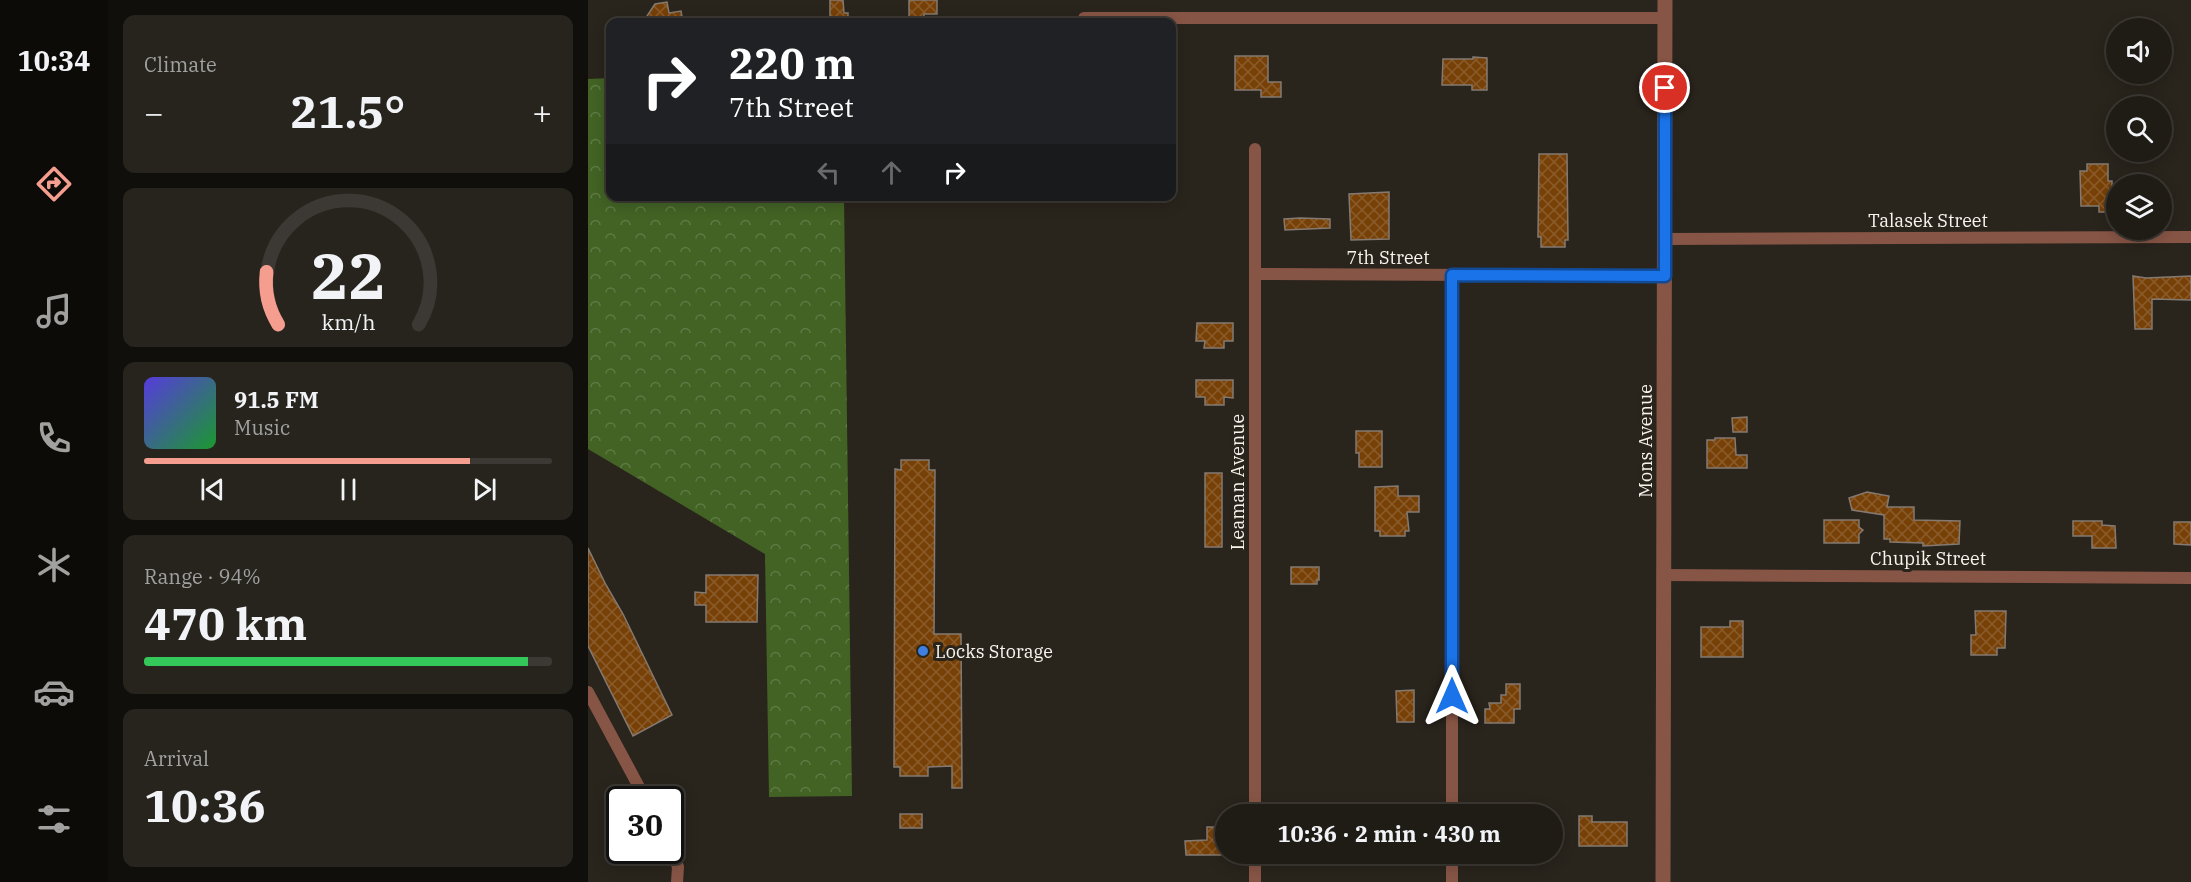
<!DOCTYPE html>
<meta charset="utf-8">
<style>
:root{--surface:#1f1b15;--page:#27241e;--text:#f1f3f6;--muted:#a1a1a0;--line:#3c3934;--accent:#f59d8f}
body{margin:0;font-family:"IBM Plex Serif",serif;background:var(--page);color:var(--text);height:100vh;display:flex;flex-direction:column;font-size:22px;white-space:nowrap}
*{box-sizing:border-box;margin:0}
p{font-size:20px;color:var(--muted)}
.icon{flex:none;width:33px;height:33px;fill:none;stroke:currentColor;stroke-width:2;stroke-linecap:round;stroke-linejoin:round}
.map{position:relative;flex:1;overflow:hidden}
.drawer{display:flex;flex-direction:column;gap:15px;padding:15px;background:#110f0c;width:480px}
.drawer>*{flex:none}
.banner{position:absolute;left:18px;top:18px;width:570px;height:183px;border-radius:12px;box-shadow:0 3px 15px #0003,0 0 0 2px var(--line);background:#202124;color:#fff;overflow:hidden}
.tools{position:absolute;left:1518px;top:18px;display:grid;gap:12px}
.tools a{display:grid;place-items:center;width:66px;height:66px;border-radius:50%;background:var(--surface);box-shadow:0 3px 15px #0003,0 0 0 2px var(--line);font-size:30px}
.speed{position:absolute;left:18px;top:786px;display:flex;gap:12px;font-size:30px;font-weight:700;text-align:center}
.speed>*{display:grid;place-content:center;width:78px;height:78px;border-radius:50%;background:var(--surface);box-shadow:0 3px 15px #0003,0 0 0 2px var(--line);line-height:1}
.speed .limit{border:3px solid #111;border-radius:9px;background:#fff;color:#111}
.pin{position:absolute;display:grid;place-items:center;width:51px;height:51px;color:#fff;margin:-26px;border:3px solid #fff;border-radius:50%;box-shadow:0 2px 6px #0007}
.me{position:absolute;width:66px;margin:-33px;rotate:0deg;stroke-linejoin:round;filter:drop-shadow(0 0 4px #0008)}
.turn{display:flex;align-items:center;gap:21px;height:126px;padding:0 24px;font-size:27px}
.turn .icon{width:78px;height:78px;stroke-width:2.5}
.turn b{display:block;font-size:42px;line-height:51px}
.lanes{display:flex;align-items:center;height:57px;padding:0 24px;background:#0003;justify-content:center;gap:30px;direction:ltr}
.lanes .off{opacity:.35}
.big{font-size:45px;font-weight:700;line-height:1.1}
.drawer .card{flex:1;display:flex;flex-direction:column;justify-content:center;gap:9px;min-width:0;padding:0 21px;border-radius:12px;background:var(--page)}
.drawer .dial{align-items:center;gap:0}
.dial svg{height:156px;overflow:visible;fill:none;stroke:var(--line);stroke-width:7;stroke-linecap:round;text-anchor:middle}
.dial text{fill:var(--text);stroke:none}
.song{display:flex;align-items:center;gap:18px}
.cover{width:72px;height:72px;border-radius:9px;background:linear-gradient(135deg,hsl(250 70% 55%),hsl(130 70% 35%))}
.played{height:6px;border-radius:3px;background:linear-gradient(90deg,var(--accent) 80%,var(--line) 80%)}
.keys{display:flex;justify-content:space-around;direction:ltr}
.heat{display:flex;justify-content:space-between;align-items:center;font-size:33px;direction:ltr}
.charge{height:9px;border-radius:4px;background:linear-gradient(90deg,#34c759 94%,var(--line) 0)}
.trip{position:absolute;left:627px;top:804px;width:348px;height:60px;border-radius:30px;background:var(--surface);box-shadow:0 3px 15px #0003,0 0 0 2px var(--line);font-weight:700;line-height:60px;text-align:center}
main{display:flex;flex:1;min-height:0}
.tab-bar{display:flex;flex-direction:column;width:108px;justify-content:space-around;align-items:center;background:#0c0b08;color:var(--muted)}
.tab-bar .icon{width:42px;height:42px}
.tab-bar .selected{color:var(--accent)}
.tab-bar b{font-size:27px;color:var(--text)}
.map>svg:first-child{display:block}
</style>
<main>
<nav class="tab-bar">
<b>10:34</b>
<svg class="icon selected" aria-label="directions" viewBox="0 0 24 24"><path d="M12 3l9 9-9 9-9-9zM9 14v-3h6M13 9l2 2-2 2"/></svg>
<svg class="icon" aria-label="music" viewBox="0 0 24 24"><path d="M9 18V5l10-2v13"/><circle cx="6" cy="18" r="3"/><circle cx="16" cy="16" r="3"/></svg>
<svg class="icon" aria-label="phone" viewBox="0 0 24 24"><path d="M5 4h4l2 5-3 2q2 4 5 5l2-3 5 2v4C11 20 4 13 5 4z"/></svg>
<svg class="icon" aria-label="climate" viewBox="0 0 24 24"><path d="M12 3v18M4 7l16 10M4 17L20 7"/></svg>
<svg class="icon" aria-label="car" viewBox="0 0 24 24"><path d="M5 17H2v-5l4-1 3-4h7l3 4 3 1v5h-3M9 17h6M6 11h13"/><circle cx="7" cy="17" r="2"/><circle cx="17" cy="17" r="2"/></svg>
<svg class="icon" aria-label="filters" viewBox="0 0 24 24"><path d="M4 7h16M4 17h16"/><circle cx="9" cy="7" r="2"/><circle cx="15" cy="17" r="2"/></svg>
</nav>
<section class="drawer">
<div class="card"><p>Climate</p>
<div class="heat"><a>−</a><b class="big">21.5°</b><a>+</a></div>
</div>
<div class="card dial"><svg viewBox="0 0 100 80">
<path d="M14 69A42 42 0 1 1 86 69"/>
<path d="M14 69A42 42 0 0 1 8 42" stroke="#f59d8f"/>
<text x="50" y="56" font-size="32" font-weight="700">22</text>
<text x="50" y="72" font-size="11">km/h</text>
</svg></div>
<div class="card">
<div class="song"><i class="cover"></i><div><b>91.5 FM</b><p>Music</p></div></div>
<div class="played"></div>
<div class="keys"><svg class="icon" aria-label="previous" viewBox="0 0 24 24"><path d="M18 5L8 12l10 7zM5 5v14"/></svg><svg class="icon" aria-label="pause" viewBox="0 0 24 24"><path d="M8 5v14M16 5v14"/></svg><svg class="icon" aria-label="next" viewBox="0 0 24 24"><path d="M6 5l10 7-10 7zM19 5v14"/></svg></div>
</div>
<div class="card"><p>Range · 94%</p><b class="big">470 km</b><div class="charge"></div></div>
<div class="card"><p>Arrival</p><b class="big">10:36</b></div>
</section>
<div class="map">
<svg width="1603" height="882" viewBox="0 0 1603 882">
<defs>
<pattern id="forest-crowns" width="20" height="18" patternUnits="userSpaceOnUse" patternTransform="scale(1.5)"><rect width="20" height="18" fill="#426324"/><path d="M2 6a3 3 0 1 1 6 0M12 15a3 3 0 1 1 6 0" fill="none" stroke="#5e7a44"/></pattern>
<pattern id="building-cross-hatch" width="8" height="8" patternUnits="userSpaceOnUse" patternTransform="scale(1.5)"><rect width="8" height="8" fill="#774006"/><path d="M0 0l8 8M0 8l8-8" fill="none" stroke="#8b5c2b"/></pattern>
</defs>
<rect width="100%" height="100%" fill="#29241c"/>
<polygon fill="url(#forest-crowns)" points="22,78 22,196 256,197 264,796 181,797 177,554 0,449 0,79"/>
<g fill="url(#building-cross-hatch)" stroke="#847a72" stroke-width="1.5">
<polygon points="242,0 255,0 256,13 260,13 260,22 242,22"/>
<polygon points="321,0 349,0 349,14 336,14 336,22 321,22"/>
<polygon points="79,2 81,13 93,11 95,22 55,22 67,4"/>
<polygon points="647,56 680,56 680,82 693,82 693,97 673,97 673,90 647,90"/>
<polygon points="885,57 899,58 899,90 884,90 884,85 854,85 855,59 885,59"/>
<polygon points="951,154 979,154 980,240 977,240 977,247 953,247 953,237 950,237"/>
<polygon points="1499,164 1520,164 1520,181 1524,181 1524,212 1511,212 1511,206 1493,206 1492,171 1499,171"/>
<polygon points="801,192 801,239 763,240 761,194"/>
<polygon points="712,218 742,219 742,228 697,230 696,219"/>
<polygon points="1545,276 1558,278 1603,276 1603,300 1564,299 1564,329 1547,329"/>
<polygon points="609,323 645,323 645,341 636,341 636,348 616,348 617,341 608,341"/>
<polygon points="608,380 645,380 645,398 636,397 636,405 617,405 617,397 608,397"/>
<polygon points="1159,417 1159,432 1145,432 1144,418"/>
<polygon points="768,431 794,431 794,467 771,467 771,453 768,453"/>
<polygon points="1127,438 1147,438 1148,455 1159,455 1159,468 1119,468 1119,440 1127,440"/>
<polygon points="313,460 341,460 341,470 347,470 346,634 373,634 374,788 364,788 364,766 340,767 340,776 312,776 312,767 306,767 307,469 313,470"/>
<rect x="617" y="473" width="17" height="74"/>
<polygon points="810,486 810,496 831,496 831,512 819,512 821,531 817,531 817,536 792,536 792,531 787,531 787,487"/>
<polygon points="1279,492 1301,496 1299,507 1326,507 1326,520 1372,521 1371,544 1335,546 1335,543 1302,542 1302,539 1296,539 1296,515 1264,510 1261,498"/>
<polygon points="1236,520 1271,520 1271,527 1275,530 1271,534 1271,543 1236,543"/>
<polygon points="1485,521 1514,521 1514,525 1527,526 1528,548 1504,548 1504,536 1485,536"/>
<polygon points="1586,522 1603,522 1603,545 1586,544"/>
<polygon points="0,548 18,585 35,614 84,715 45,736 0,646"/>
<polygon points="703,567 731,567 731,580 729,580 729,584 703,584"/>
<polygon points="118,575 170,575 169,622 118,622 118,605 107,605 107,592 118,593"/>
<polygon points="1387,611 1418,611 1417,648 1409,648 1409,655 1383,655 1383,635 1388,635"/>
<polygon points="1142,621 1155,621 1155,657 1113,657 1113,627 1142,627"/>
<polygon points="918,684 932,684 932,709 926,709 926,723 897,723 897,709 902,709 901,703 913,703 913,695 918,695"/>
<polygon points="826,690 826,722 809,722 808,691"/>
<rect x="312" y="814" width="22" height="14"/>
<polygon points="991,816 1004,816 1004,822 1039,822 1039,846 991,846"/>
<polygon points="619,827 638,827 638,855 598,855 597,841 619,840"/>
</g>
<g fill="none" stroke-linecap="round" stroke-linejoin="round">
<g stroke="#875546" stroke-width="12">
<polyline points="496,18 1077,18"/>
<polyline points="667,149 667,814"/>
<polyline points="1077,239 1603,237"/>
<polyline points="667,274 1077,276"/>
<polyline points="864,275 864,814"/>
<polyline points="1076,575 1603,578"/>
<polyline points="0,692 58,800"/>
<polyline points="82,846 90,867 89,882"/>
<polyline points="667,854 667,882"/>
<polyline points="864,854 864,882"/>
</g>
<polyline stroke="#875546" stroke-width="15" points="1075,882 1077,0"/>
</g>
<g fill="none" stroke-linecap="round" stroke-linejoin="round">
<defs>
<polyline id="route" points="864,696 864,275 1077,276 1077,88"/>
</defs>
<use href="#route" stroke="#114b97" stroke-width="15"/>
<use href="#route" stroke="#1a73e8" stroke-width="10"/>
</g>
<circle fill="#3f7fe0" stroke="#29241c" stroke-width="2" cx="335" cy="651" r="6"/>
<g text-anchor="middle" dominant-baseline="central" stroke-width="6" stroke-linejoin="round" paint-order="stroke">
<g font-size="18" fill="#f7f4ee" stroke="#29241c">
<text x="1340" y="220">Talasek Street</text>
<text x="800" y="257">7th Street</text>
<text transform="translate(1057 441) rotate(-90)">Mons Avenue</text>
<text transform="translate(649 482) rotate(-90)">Leaman Avenue</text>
<text x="1340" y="558">Chupik Street</text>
</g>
<g font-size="18" fill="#f7f4ee" stroke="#29241c" text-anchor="start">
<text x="347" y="651">Locks Storage</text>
</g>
</g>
</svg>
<div class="tools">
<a><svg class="icon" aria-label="sound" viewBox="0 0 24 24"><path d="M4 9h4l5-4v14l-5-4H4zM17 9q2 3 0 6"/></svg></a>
<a><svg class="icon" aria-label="search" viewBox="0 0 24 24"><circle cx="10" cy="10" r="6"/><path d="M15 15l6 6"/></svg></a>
<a><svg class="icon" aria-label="layers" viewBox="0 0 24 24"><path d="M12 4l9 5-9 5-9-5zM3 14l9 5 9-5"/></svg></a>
</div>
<div class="speed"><div class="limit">30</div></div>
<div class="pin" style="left:1077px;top:88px;background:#d93025"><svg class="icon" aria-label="arrive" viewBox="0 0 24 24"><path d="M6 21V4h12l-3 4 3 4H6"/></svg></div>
<svg class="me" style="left:864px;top:696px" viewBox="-20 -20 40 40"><path d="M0-17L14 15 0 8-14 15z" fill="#1a73e8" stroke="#fff" stroke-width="4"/></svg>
<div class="trip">10:36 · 2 min · 430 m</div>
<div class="banner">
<div class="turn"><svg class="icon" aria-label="right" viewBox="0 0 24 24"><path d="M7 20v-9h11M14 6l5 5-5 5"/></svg><div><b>220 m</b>7th Street</div></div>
<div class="lanes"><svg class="icon off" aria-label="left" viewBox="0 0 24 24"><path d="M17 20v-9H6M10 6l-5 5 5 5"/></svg><svg class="icon off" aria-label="ahead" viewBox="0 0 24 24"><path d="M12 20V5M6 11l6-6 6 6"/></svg><svg class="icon" aria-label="right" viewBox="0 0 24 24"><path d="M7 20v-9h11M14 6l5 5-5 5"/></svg></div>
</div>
</div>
</main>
